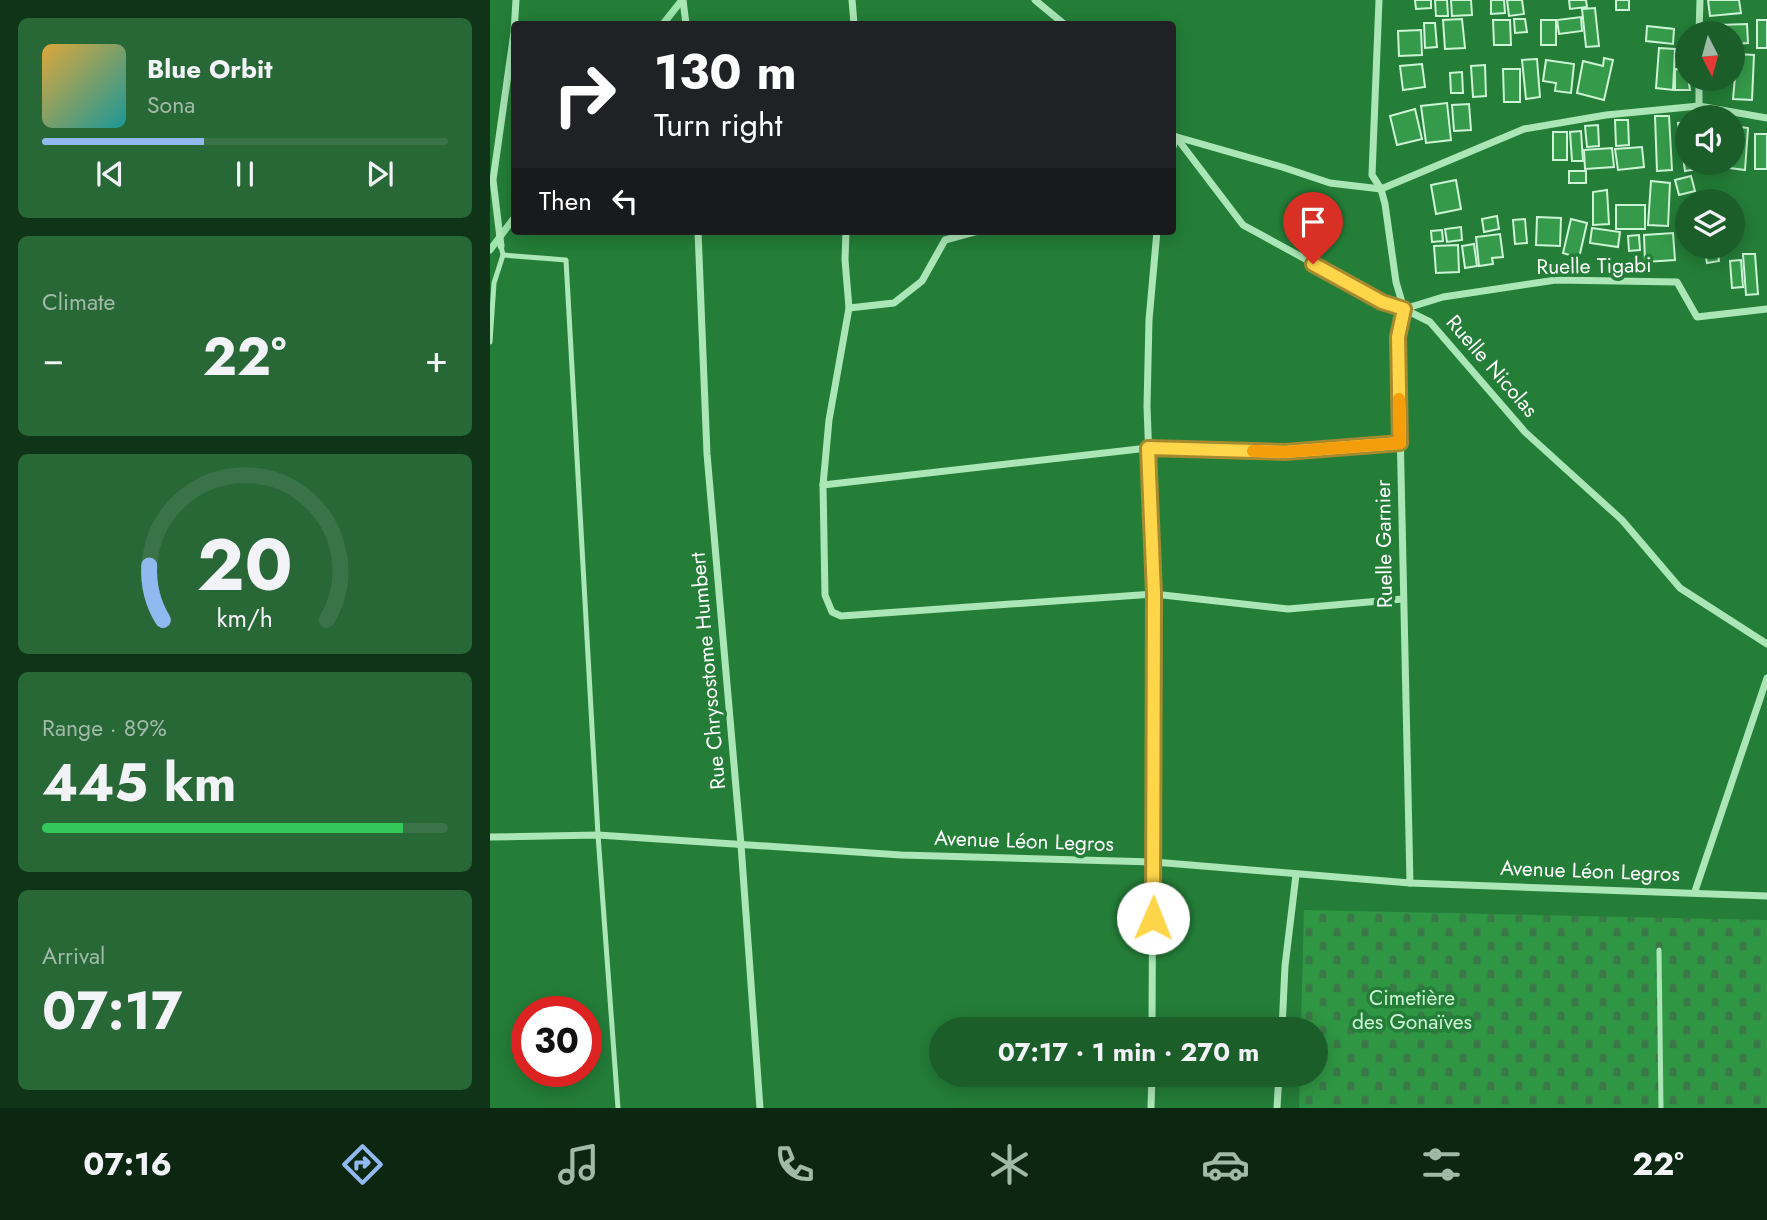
<!DOCTYPE html>
<meta charset="utf-8">
<style>
:root{--surface:#1b5e2a;--page:#286736;--text:#f1f3f6;--muted:#a0baa8;--line:#397347;--accent:#90b9f0}
body{margin:0;font-family:Jost,sans-serif;background:var(--page);color:var(--text);height:100vh;display:flex;flex-direction:column;font-size:26px;white-space:nowrap}
*{box-sizing:border-box;margin:0}
p{font-size:23px;color:var(--muted)}
.icon{flex:none;width:38px;height:38px;fill:none;stroke:currentColor;stroke-width:2;stroke-linecap:round;stroke-linejoin:round}
.map{position:relative;flex:1;overflow:hidden}
.details{display:flex;flex-direction:column;gap:18px;padding:18px;background:#0f3417;width:490px}
.details>*{flex:none}
.guide{position:absolute;left:21px;top:21px;width:665px;height:214px;border-radius:7px;box-shadow:0 4px 18px #0003;background:#202124;color:#fff;overflow:hidden}
.needle{width:46px;rotate:174deg}
.controls{position:absolute;left:1185px;top:21px;display:grid;gap:14px}
.controls a{display:grid;place-items:center;width:70px;height:70px;border-radius:50%;background:var(--surface);box-shadow:0 4px 18px #0003;font-size:35px}
.speed{position:absolute;left:21px;top:996px;display:flex;gap:14px;font-size:35px;font-weight:700;text-align:center}
.speed>*{display:grid;place-content:center;width:91px;height:91px;border-radius:50%;background:var(--surface);box-shadow:0 4px 18px #0003;line-height:1}
.speed .limit{border:10px solid #d22;background:#fff;color:#111}
.pin{position:absolute;display:grid;place-items:center;width:60px;height:60px;color:#fff;margin:-72px -30px;border-radius:50% 50% 50% 0;rotate:-45deg;box-shadow:0 0 7px #0007}
.pin .icon{rotate:45deg}
.me{position:absolute;width:77px;margin:-38px;rotate:1deg;stroke-linejoin:round;filter:drop-shadow(0 0 5px #0008)}
.turn{display:flex;align-items:center;gap:24px;height:147px;padding:0 28px;font-size:32px}
.turn .icon{width:91px;height:91px;stroke-width:2.5}
.turn b{display:block;font-size:49px;line-height:60px}
.then{display:flex;align-items:center;height:66px;padding:0 28px;background:#0003;gap:14px;font-size:26px}
.big{font-size:52px;font-weight:700;line-height:1.1}
.details .tile{flex:1;display:flex;flex-direction:column;justify-content:center;gap:10px;min-width:0;padding:0 24px;border-radius:10px;background:var(--page)}
.details .dial{align-items:center;gap:0}
.dial svg{height:182px;overflow:visible;fill:none;stroke:var(--line);stroke-width:7;stroke-linecap:round;text-anchor:middle}
.dial text{fill:var(--text);stroke:none}
.song{display:flex;align-items:center;gap:21px}
.cover{width:84px;height:84px;border-radius:10px;background:linear-gradient(135deg,hsl(40 70% 55%),hsl(180 70% 35%))}
.played{height:7px;border-radius:4px;background:linear-gradient(90deg,var(--accent) 40%,var(--line) 40%)}
.keys{display:flex;justify-content:space-around;direction:ltr}
.heat{display:flex;justify-content:space-between;align-items:center;font-size:38px;direction:ltr}
.charge{height:10px;border-radius:5px;background:linear-gradient(90deg,#34c759 89%,var(--line) 0)}
.trip{position:absolute;left:439px;top:1017px;width:399px;height:70px;border-radius:35px;background:var(--surface);box-shadow:0 4px 18px #0003;font-weight:700;line-height:70px;text-align:center}
.menu{display:flex;height:112px;justify-content:space-around;align-items:center;background:#0b2611;color:var(--muted)}
.menu .icon{width:49px;height:49px}
.menu .current{color:var(--accent)}
.menu b{font-size:32px;color:var(--text)}
main{display:flex;flex:1;min-height:0}
.map>svg:first-child{display:block}
</style>
<main>
<section class="details">
<div class="tile">
<div class="song"><i class="cover"></i><div><b>Blue Orbit</b><p>Sona</p></div></div>
<div class="played"></div>
<div class="keys"><svg class="icon" aria-label="previous" viewBox="0 0 24 24"><path d="M18 5L8 12l10 7zM5 5v14"/></svg><svg class="icon" aria-label="pause" viewBox="0 0 24 24"><path d="M8 5v14M16 5v14"/></svg><svg class="icon" aria-label="next" viewBox="0 0 24 24"><path d="M6 5l10 7-10 7zM19 5v14"/></svg></div>
</div>
<div class="tile"><p>Climate</p>
<div class="heat"><a>−</a><b class="big">22°</b><a>+</a></div>
</div>
<div class="tile dial"><svg viewBox="0 0 100 80">
<path d="M14 69A42 42 0 1 1 86 69"/>
<path d="M14 69A42 42 0 0 1 8 45" stroke="#90b9f0"/>
<text x="50" y="56" font-size="32" font-weight="700">20</text>
<text x="50" y="72" font-size="11">km/h</text>
</svg></div>
<div class="tile"><p>Range · 89%</p><b class="big">445 km</b><div class="charge"></div></div>
<div class="tile"><p>Arrival</p><b class="big">07:17</b></div>
</section>
<div class="map">
<svg width="1277" height="1108" viewBox="0 0 1277 1108">
<defs>
<pattern id="cemetery-stones" width="16" height="16" patternUnits="userSpaceOnUse" patternTransform="scale(1.75)"><rect width="16" height="16" fill="#2f9644"/><path d="M2 7V4a2 2 0 0 1 4 0v3zM10 15v-3a2 2 0 0 1 4 0v3z" fill="#3b7847"/></pattern>
</defs>
<rect width="100%" height="100%" fill="#247e38"/>
<polygon fill="url(#cemetery-stones)" points="814,910 1277,920 1277,1108 809,1108 810,1075 826,1074 826,1029 811,1029"/>
<g fill="none" stroke-linecap="round" stroke-linejoin="round">
<g stroke="#9ee6ac" stroke-width="7">
<polyline points="173,24 192,0"/>
<polyline points="0,250 24,218"/>
</g>
</g>
<g fill="#359b4a" stroke="#cdf5d5" stroke-width="2">
<polygon points="925,0 941,0 941,8 926,9"/>
<polygon points="945,0 957,0 958,16 946,16"/>
<polygon points="961,0 981,0 982,15 962,16"/>
<polygon points="1001,0 1014,0 1015,13 1001,14"/>
<polygon points="1017,0 1032,0 1034,14 1019,16"/>
<polygon points="1079,0 1096,0 1097,7 1080,9"/>
<rect x="1126" y="0" width="13" height="10"/>
<polygon points="1218,0 1249,0 1251,13 1220,16"/>
<polygon points="1105,8 1109,46 1096,47 1092,9"/>
<polygon points="1091,17 1092,31 1069,34 1067,20"/>
<polygon points="972,19 975,48 955,49 953,20"/>
<polygon points="1024,19 1035,19 1037,32 1025,33"/>
<polygon points="1003,20 1020,20 1021,45 1004,45"/>
<rect x="1051" y="20" width="15" height="25"/>
<rect x="1267" y="20" width="10" height="28"/>
<polygon points="934,23 945,23 947,47 935,48"/>
<polygon points="1257,24 1258,43 1242,44 1242,33 1229,33 1228,25"/>
<polygon points="1157,26 1184,29 1183,44 1156,41"/>
<polygon points="931,30 932,55 909,56 908,31"/>
<polygon points="1169,48 1185,49 1183,90 1166,88"/>
<polygon points="1247,54 1264,55 1262,100 1243,99"/>
<polygon points="1114,58 1123,60 1114,100 1087,93 1093,61 1113,66"/>
<polygon points="1047,59 1050,97 1036,99 1032,60"/>
<polygon points="1056,60 1084,64 1081,93 1065,91 1066,83 1053,81"/>
<polygon points="932,64 935,87 913,90 910,66"/>
<polygon points="995,65 996,96 983,97 981,66"/>
<polygon points="1013,69 1030,69 1030,102 1014,102"/>
<polygon points="1185,69 1197,70 1200,90 1185,90"/>
<polygon points="972,72 973,93 961,93 960,73"/>
<polygon points="957,103 961,140 936,143 931,106"/>
<polygon points="979,104 981,130 964,131 962,105"/>
<polygon points="925,109 932,139 907,145 900,116"/>
<polygon points="1165,116 1179,116 1182,170 1167,171"/>
<polygon points="1125,120 1138,120 1139,145 1126,146"/>
<polygon points="1197,122 1197,147 1191,147 1188,123"/>
<polygon points="1108,125 1109,146 1097,147 1095,126"/>
<polygon points="1244,126 1258,128 1255,170 1240,168 1240,163 1242,163"/>
<polygon points="1091,131 1093,161 1082,161 1080,132"/>
<rect x="1063" y="132" width="14" height="28"/>
<rect x="1265" y="134" width="12" height="35"/>
<polygon points="1152,147 1154,167 1128,170 1125,149"/>
<polygon points="1122,148 1124,167 1095,169 1094,150"/>
<polygon points="1192,149 1197,149 1197,163 1207,163 1208,169 1195,171"/>
<rect x="1079" y="171" width="17" height="12"/>
<polygon points="1201,176 1205,191 1189,195 1185,180"/>
<polygon points="966,180 971,209 946,214 941,185"/>
<polygon points="1161,181 1180,183 1178,226 1158,225"/>
<polygon points="1117,190 1119,224 1103,225 1103,192"/>
<rect x="1126" y="205" width="29" height="24"/>
<polygon points="1007,216 1009,229 994,232 992,219"/>
<polygon points="1047,217 1071,218 1070,246 1046,245"/>
<polygon points="1035,219 1037,243 1025,244 1023,220"/>
<polygon points="1081,219 1097,223 1089,258 1073,253"/>
<polygon points="971,227 972,240 957,242 955,229"/>
<polygon points="1102,228 1130,232 1128,247 1100,243"/>
<polygon points="952,230 953,241 942,242 941,231"/>
<polygon points="1183,233 1185,260 1155,262 1154,235"/>
<polygon points="1010,234 1013,257 1002,258 1003,264 989,266 986,237"/>
<polygon points="1149,235 1150,250 1139,251 1138,236"/>
<polygon points="984,244 987,266 975,268 972,246"/>
<polygon points="968,245 969,272 946,273 944,246"/>
<polygon points="1214,247 1227,247 1229,261 1217,263"/>
<polygon points="1253,254 1265,254 1268,294 1256,295"/>
<polygon points="1251,260 1253,287 1242,288 1240,261"/>
</g>
<g fill="none" stroke-linecap="round" stroke-linejoin="round">
<g stroke="#aae6b6" stroke-width="5">
<polyline points="13,255 76,260 108,835 128,1108"/>
<polyline points="0,342 4,283 13,255 11,246"/>
<polyline points="1169,950 1171,1108"/>
</g>
<g stroke="#aae6b6" stroke-width="7">
<polyline points="193,0 196,24"/>
<polyline points="362,0 364,24"/>
<polyline points="545,0 574,24"/>
<polyline points="889,0 882,175 891,189 895,204 906,282 914,309 908,336 920,883"/>
<polyline points="1209,33 1210,0"/>
<polyline points="1209,106 1209,79"/>
<polyline points="686,137 753,225 892,301 914,309 940,322 1035,432 1132,520 1190,588 1277,644"/>
<polyline points="687,137 792,167 840,183 891,189 1034,129 1116,115 1209,106 1277,118"/>
<polyline points="682,150 686,137"/>
<polyline points="208,231 217,454 251,845 270,1108"/>
<polyline points="356,231 355,260 359,308 339,420 333,485 335,595 342,612 351,616 664,594 798,609 913,599"/>
<polyline points="11,246 3,180 24,32 26,0"/>
<polyline points="359,308 404,303 432,281 455,240 488,231"/>
<polyline points="914,309 953,297 1066,280 1187,282 1207,317 1277,309"/>
<polyline points="333,485 658,448 795,452 910,443"/>
<polyline points="0,837 108,835 411,855 664,862 920,883 1277,896"/>
<polyline points="1205,891 1277,678"/>
<polyline points="662,1029 664,594 657,406 659,320 667,231"/>
<polyline points="792,1029 795,966 806,875"/>
<polyline points="661,1108 662,1074"/>
<polyline points="787,1108 789,1074"/>
</g>
</g>
<g fill="none" stroke-linecap="round" stroke-linejoin="round">
<defs>
<polyline id="route" points="663,918 664,594 658,448 795,452 910,443 908,337 914,309 892,302 823,264"/>
</defs>
<use href="#route" stroke="#a68a30" stroke-width="18"/>
<use href="#route" stroke="#ffd54a" stroke-width="12"/>
<polyline stroke="#f59e0b" stroke-width="12" points="763,451 795,452 910,443 909,399"/>
</g>
<g text-anchor="middle" dominant-baseline="central" stroke-width="7" stroke-linejoin="round" paint-order="stroke">
<g font-size="21" fill="#fff" stroke="#247e38">
<text transform="translate(1104 266) rotate(-1)">Ruelle Tigabi</text>
<text transform="translate(1002 366) rotate(49)">Ruelle Nicolas</text>
<text transform="translate(894 544) rotate(-91)">Ruelle Garnier</text>
<text transform="translate(218 671) rotate(-95)">Rue Chrysostome Humbert</text>
<text transform="translate(534 841) rotate(2)">Avenue Léon Legros</text>
<text transform="translate(1100 871) rotate(2)">Avenue Léon Legros</text>
</g>
<g font-size="21" fill="#cdf5d5" stroke="#247e38">
<text x="922" y="998">Cimetière<tspan x="922" dy="24">des Gonaïves</tspan></text>
</g>
</g>
</svg>
<div class="controls">
<a><svg class="needle" viewBox="-14 -14 28 28"><path d="M0-13l5 13h-10z" fill="#e53935"/><path d="M0 13l5-13h-10z" fill="#a0baa8"/></svg></a>
<a><svg class="icon" aria-label="sound" viewBox="0 0 24 24"><path d="M4 9h4l5-4v14l-5-4H4zM17 9q2 3 0 6"/></svg></a>
<a><svg class="icon" aria-label="layers" viewBox="0 0 24 24"><path d="M12 4l9 5-9 5-9-5zM3 14l9 5 9-5"/></svg></a>
</div>
<div class="speed"><div class="limit">30</div></div>
<div class="pin" style="left:823px;top:264px;background:#d93025"><svg class="icon" aria-label="arrive" viewBox="0 0 24 24"><path d="M6 21V4h12l-3 4 3 4H6"/></svg></div>
<svg class="me" style="left:663px;top:918px" viewBox="-20 -20 40 40"><circle r="19" fill="#fff"/><path d="M0-13L10 11 0 6-10 11z" fill="#ffd54a"/></svg>
<div class="trip">07:17 · 1 min · 270 m</div>
<div class="guide">
<div class="turn"><svg class="icon" aria-label="right" viewBox="0 0 24 24"><path d="M7 20v-9h11M14 6l5 5-5 5"/></svg><div><b>130 m</b>Turn right</div></div>
<div class="then">Then<svg class="icon" aria-label="left" viewBox="0 0 24 24"><path d="M17 20v-9H6M10 6l-5 5 5 5"/></svg></div>
</div>
</div>
</main>
<nav class="menu">
<b>07:16</b>
<svg class="icon current" aria-label="directions" viewBox="0 0 24 24"><path d="M12 3l9 9-9 9-9-9zM9 14v-3h6M13 9l2 2-2 2"/></svg>
<svg class="icon" aria-label="music" viewBox="0 0 24 24"><path d="M9 18V5l10-2v13"/><circle cx="6" cy="18" r="3"/><circle cx="16" cy="16" r="3"/></svg>
<svg class="icon" aria-label="phone" viewBox="0 0 24 24"><path d="M5 4h4l2 5-3 2q2 4 5 5l2-3 5 2v4C11 20 4 13 5 4z"/></svg>
<svg class="icon" aria-label="climate" viewBox="0 0 24 24"><path d="M12 3v18M4 7l16 10M4 17L20 7"/></svg>
<svg class="icon" aria-label="car" viewBox="0 0 24 24"><path d="M5 17H2v-5l4-1 3-4h7l3 4 3 1v5h-3M9 17h6M6 11h13"/><circle cx="7" cy="17" r="2"/><circle cx="17" cy="17" r="2"/></svg>
<svg class="icon" aria-label="filters" viewBox="0 0 24 24"><path d="M4 7h16M4 17h16"/><circle cx="9" cy="7" r="2"/><circle cx="15" cy="17" r="2"/></svg>
<b>22°</b>
</nav>
